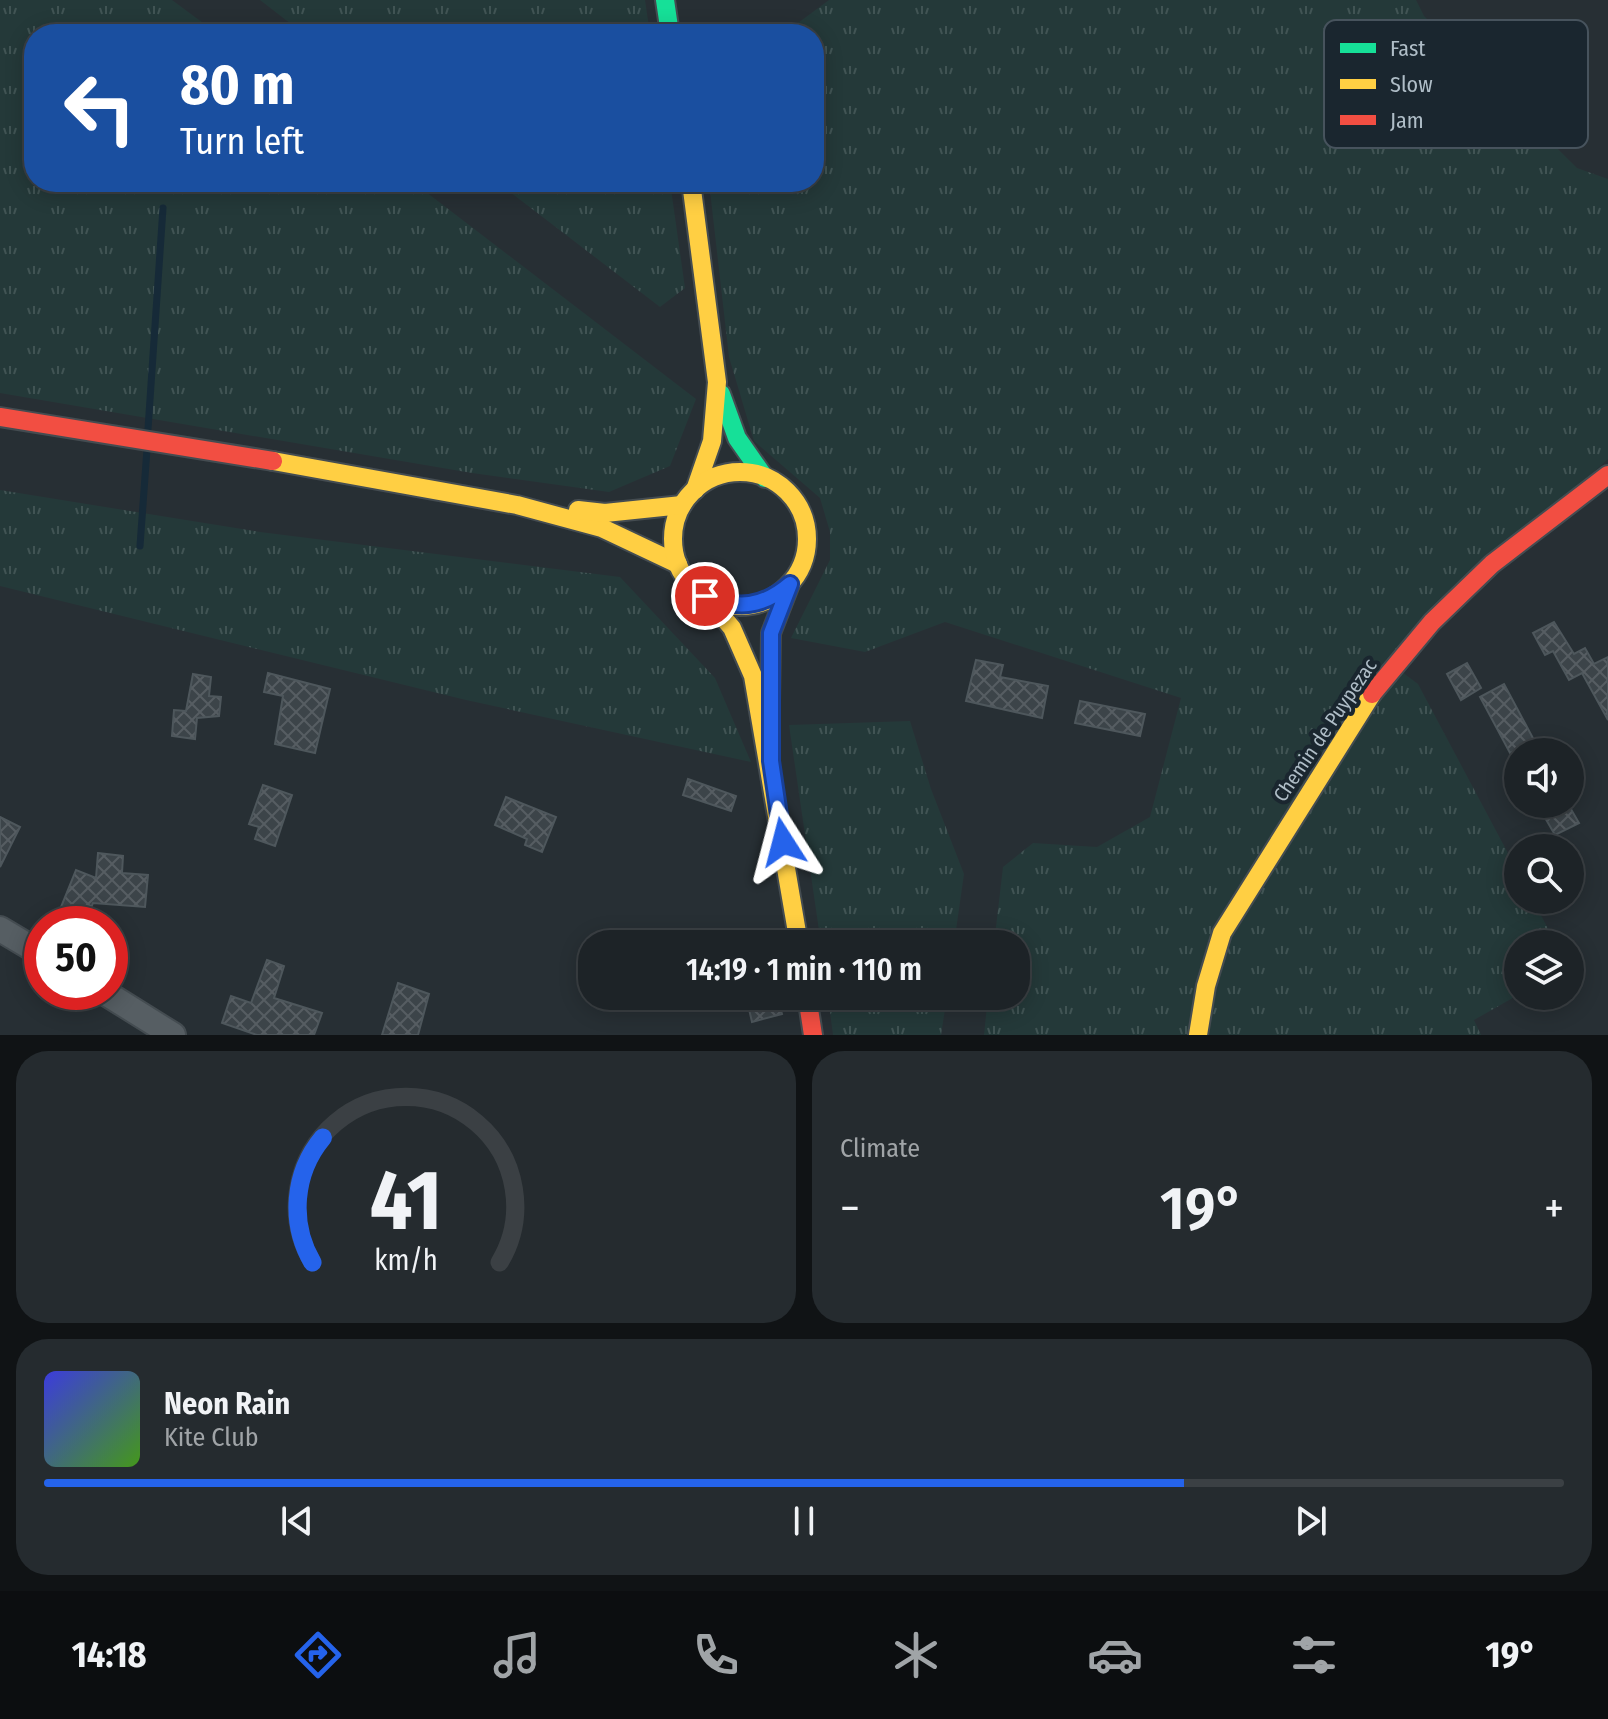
<!DOCTYPE html>
<meta charset="utf-8">
<style>
:root{--surface:#1d2327;--page:#252b2f;--text:#f1f3f6;--muted:#a0a4a7;--line:#3b4044;--accent:#2563eb}
body{margin:0;font-family:"Fira Sans Condensed",sans-serif;background:var(--page);color:var(--text);height:100vh;display:flex;flex-direction:column;font-size:30px;white-space:nowrap}
*{box-sizing:border-box;margin:0}
p{font-size:26px;color:var(--muted)}
.icon{flex:none;width:44px;height:44px;fill:none;stroke:currentColor;stroke-width:2;stroke-linecap:round;stroke-linejoin:round}
.map{position:relative;height:1035px;overflow:hidden}
.panel{display:flex;flex-direction:column;gap:16px;padding:16px;background:#101315;flex:1}
.panel>*{flex:none}
.guide{position:absolute;left:24px;top:24px;width:800px;height:168px;border-radius:32px;box-shadow:0 4px 20px #0003,0 0 0 2px var(--line);background:#1a4fa0;color:#fff;overflow:hidden}
.buttons{position:absolute;left:1504px;top:738px;display:grid;gap:16px}
.buttons a{display:grid;place-items:center;width:80px;height:80px;border-radius:50%;background:var(--surface);box-shadow:0 4px 20px #0003,0 0 0 2px var(--line);font-size:40px}
.speed{position:absolute;left:24px;top:906px;display:flex;gap:16px;font-size:40px;font-weight:700;text-align:center}
.speed>*{display:grid;place-content:center;width:104px;height:104px;border-radius:50%;background:var(--surface);box-shadow:0 4px 20px #0003,0 0 0 2px var(--line);line-height:1}
.speed .limit{border:12px solid #d22;background:#fff;color:#111}
.pin{position:absolute;display:grid;place-items:center;width:68px;height:68px;color:#fff;margin:-34px;border:4px solid #fff;border-radius:50%;box-shadow:0 2px 8px #0007}
.me{position:absolute;width:88px;margin:-44px;rotate:351deg;stroke-linejoin:round;filter:drop-shadow(0 0 6px #0008)}
.turn{display:flex;align-items:center;gap:28px;height:168px;padding:0 24px;font-size:36px}
.turn .icon{width:104px;height:104px;stroke-width:2.5}
.turn b{display:block;font-size:56px;line-height:68px}
.big{font-size:60px;font-weight:600;line-height:1.1}
.panel .widget{flex:1;display:flex;flex-direction:column;justify-content:center;gap:12px;min-width:0;padding:0 28px;border-radius:32px;background:var(--page)}
.panel .dial{align-items:center;gap:0}
.dial svg{height:208px;overflow:visible;fill:none;stroke:var(--line);stroke-width:7;stroke-linecap:round;text-anchor:middle}
.dial text{fill:var(--text);stroke:none}
.song{display:flex;align-items:center;gap:24px}
.cover{width:96px;height:96px;border-radius:12px;background:linear-gradient(135deg,hsl(240 70% 55%),hsl(100 70% 35%))}
.played{height:8px;border-radius:4px;background:linear-gradient(90deg,var(--accent) 75%,var(--line) 75%)}
.keys{display:flex;justify-content:space-around;direction:ltr}
.heat{display:flex;justify-content:space-between;align-items:center;font-size:44px;direction:ltr}
.panel .tiles{flex:1;display:grid;gap:16px;grid-template-columns:1fr 1fr}
.widget:last-child{grid-column:span 2}
.trip{position:absolute;left:578px;top:930px;width:452px;height:80px;border-radius:32px;background:var(--surface);box-shadow:0 4px 20px #0003,0 0 0 2px var(--line);font-weight:600;line-height:80px;text-align:center}
.tabs{display:flex;height:128px;justify-content:space-around;align-items:center;background:#0c0e10;color:var(--muted)}
.tabs .icon{width:56px;height:56px}
.tabs .current{color:var(--accent)}
.tabs b{font-size:36px;color:var(--text)}
.map>svg:first-child{display:block}
</style>
<div class="map">
<svg width="1608" height="1035" viewBox="0 0 1608 1035">
<defs>
<pattern id="grass-tufts" width="24" height="20" patternUnits="userSpaceOnUse" patternTransform="scale(2)"><rect width="24" height="20" fill="#243939"/><path d="M3 7l-1-3M5 7V3M7 7l1-3M15 17l-1-3M17 17v-4M19 17l1-3" fill="none" stroke="#415454"/></pattern>
<pattern id="building-cross-hatch" width="8" height="8" patternUnits="userSpaceOnUse" patternTransform="scale(2)"><rect width="8" height="8" fill="#3c4449"/><path d="M0 0l8 8M0 8l8-8" fill="none" stroke="#565d62"/></pattern>
</defs>
<rect width="100%" height="100%" fill="#272f34"/>
<g fill="url(#grass-tufts)">
<polygon points="0,0 172,0 218,34 34,34 34,182 413,182 696,399 670,466 609,492 472,473 0,393"/>
<polygon points="260,0 645,0 650,34 304,34"/>
<polygon points="829,0 1416,0 1424,16 1577,168 1608,179 1608,459 1386,660 1418,684 1518,872 1518,900 1533,900 1556,944 1518,944 1518,995 1474,1020 1481,1035 984,1035 988,996 1016,996 1016,944 994,944 1003,867 1033,843 1097,847 1150,817 1181,698 945,622 865,652 791,638 830,560 830,532 820,498 754,441 729,357 709,182 814,182 814,34 783,34"/>
<polygon points="497,182 670,182 685,288 660,307"/>
<polygon points="0,490 260,532 620,577 715,678 751,762 466,700 0,586"/>
<polygon points="910,721 931,789 964,874 954,944 821,944 789,725"/>
<polygon points="828,996 947,996 941,1035 833,1035"/>
</g>
<g fill="none" stroke-linecap="round" stroke-linejoin="round">
<g stroke="#162a38" stroke-width="7">
<polyline points="148,429 163,208"/>
<polyline points="140,546 147,449"/>
</g>
</g>
<g fill="url(#building-cross-hatch)" stroke="#4e575c" stroke-width="2">
<polygon points="1554,622 1574,654 1585,648 1594,664 1608,657 1608,720 1582,673 1569,680 1553,651 1545,655 1533,633"/>
<polygon points="976,660 1003,665 1000,677 1048,686 1042,718 966,701"/>
<polygon points="1467,663 1481,688 1461,700 1447,674"/>
<polygon points="268,673 330,689 315,753 275,744 283,696 264,692"/>
<polygon points="193,674 211,677 209,696 221,697 219,716 197,718 195,739 172,736 174,710 186,711"/>
<polygon points="1504,684 1534,740 1510,753 1480,697"/>
<polygon points="1080,701 1145,714 1140,736 1075,723"/>
<polygon points="688,779 736,796 731,811 683,795"/>
<polygon points="263,785 292,795 275,846 255,839 259,827 249,824"/>
<polygon points="506,797 556,817 542,852 525,845 527,839 495,825"/>
<polygon points="1537,804 1568,804 1579,823 1555,835"/>
<polygon points="0,817 20,827 0,867"/>
<polygon points="98,853 123,856 122,873 148,875 145,907 93,903 85,923 59,912 76,870 96,878"/>
<polygon points="267,960 284,966 274,998 322,1013 314,1035 257,1035 222,1023 231,996 251,1003"/>
<polygon points="398,983 429,994 418,1035 382,1035"/>
<polygon points="746,996 777,996 782,1014 752,1022"/>
</g>
<g fill="none" stroke-linecap="round" stroke-linejoin="round">
<defs>
<g id="street">
<polyline points="0,929 42,954"/>
<polyline points="104,992 173,1035"/>
</g>
<g id="fast">
<polyline points="665,0 670,34"/>
<polyline points="721,394 737,438 765,478"/>
</g>
<g id="slow">
<polyline points="691,182 717,382 712,441 695,490"/>
<polyline points="273,461 517,505 602,528 678,564"/>
<circle cx="740" cy="539" r="67"/>
<polyline points="578,510 605,513 682,505"/>
<polyline points="705,596 732,628 753,676 799,944"/>
<polyline points="770,702 771,633 790,584"/>
<polyline points="1198,1035 1206,986 1222,933 1372,694"/>
</g>
<g id="jam">
<polyline points="0,417 273,461"/>
<polyline points="1372,694 1432,622 1492,564 1608,475"/>
<polyline points="807,996 813,1035"/>
</g>
</defs>
<use href="#street" stroke="#444c51" stroke-width="28"/>
<use href="#fast" stroke="#444c51" stroke-width="22"/>
<use href="#slow" stroke="#444c51" stroke-width="22"/>
<use href="#jam" stroke="#444c51" stroke-width="22"/>
<use href="#street" stroke="#565e63" stroke-width="24"/>
<use href="#fast" stroke="#16e098" stroke-width="18"/>
<use href="#slow" stroke="#ffcf43" stroke-width="18"/>
<use href="#jam" stroke="#f24e42" stroke-width="18"/>
</g>
<g fill="none" stroke-linecap="round" stroke-linejoin="round">
<defs>
<path id="route" d="M 705,596 C 738,610 763,607 790,584 L 771,633 L 771,761 L 783,842"/>
</defs>
<use href="#route" stroke="#184099" stroke-width="20"/>
<use href="#route" stroke="#2563eb" stroke-width="14"/>
</g>
<g text-anchor="middle" dominant-baseline="central" stroke-width="8" stroke-linejoin="round" paint-order="stroke">
<g font-size="20" fill="#afbdc7" stroke="#1a262f">
<text transform="translate(1325 730) rotate(-56)">Chemin de Puypezac</text>
</g>
</g>
<rect x="1324" y="20" width="264" height="128" rx="12" fill="#1a262f" stroke="#47535d" stroke-width="2"/>
<rect x="1340" y="43" width="36" height="10" fill="#16e098"/>
<rect x="1340" y="79" width="36" height="10" fill="#ffcf43"/>
<rect x="1340" y="115" width="36" height="10" fill="#f24e42"/>
<g font-size="22" fill="#afbdc7">
<text x="1390" y="56">Fast</text>
<text x="1390" y="92">Slow</text>
<text x="1390" y="128">Jam</text>
</g>
</svg>
<div class="buttons">
<a><svg class="icon" aria-label="sound" viewBox="0 0 24 24"><path d="M4 9h4l5-4v14l-5-4H4zM17 9q2 3 0 6"/></svg></a>
<a><svg class="icon" aria-label="search" viewBox="0 0 24 24"><circle cx="10" cy="10" r="6"/><path d="M15 15l6 6"/></svg></a>
<a><svg class="icon" aria-label="layers" viewBox="0 0 24 24"><path d="M12 4l9 5-9 5-9-5zM3 14l9 5 9-5"/></svg></a>
</div>
<div class="speed"><div class="limit">50</div></div>
<div class="pin" style="left:705px;top:596px;background:#d93025"><svg class="icon" aria-label="arrive" viewBox="0 0 24 24"><path d="M6 21V4h12l-3 4 3 4H6"/></svg></div>
<svg class="me" style="left:783px;top:842px" viewBox="-20 -20 40 40"><path d="M0-17L14 15 0 8-14 15z" fill="#2563eb" stroke="#fff" stroke-width="4"/></svg>
<div class="trip">14:19 · 1 min · 110 m</div>
<div class="guide">
<div class="turn"><svg class="icon" aria-label="left" viewBox="0 0 24 24"><path d="M17 20v-9H6M10 6l-5 5 5 5"/></svg><div><b>80 m</b>Turn left</div></div>
</div>
</div>
<section class="panel">
<div class="tiles">
<div class="widget dial"><svg viewBox="0 0 100 80">
<path d="M14 69A42 42 0 1 1 86 69"/>
<path d="M14 69A42 42 0 0 1 18 21" stroke="#2563eb"/>
<text x="50" y="56" font-size="32" font-weight="700">41</text>
<text x="50" y="72" font-size="11">km/h</text>
</svg></div>
<div class="widget"><p>Climate</p>
<div class="heat"><a>−</a><b class="big">19°</b><a>+</a></div>
</div>
<div class="widget">
<div class="song"><i class="cover"></i><div><b>Neon Rain</b><p>Kite Club</p></div></div>
<div class="played"></div>
<div class="keys"><svg class="icon" aria-label="previous" viewBox="0 0 24 24"><path d="M18 5L8 12l10 7zM5 5v14"/></svg><svg class="icon" aria-label="pause" viewBox="0 0 24 24"><path d="M8 5v14M16 5v14"/></svg><svg class="icon" aria-label="next" viewBox="0 0 24 24"><path d="M6 5l10 7-10 7zM19 5v14"/></svg></div>
</div>
</div>
</section>
<nav class="tabs">
<b>14:18</b>
<svg class="icon current" aria-label="directions" viewBox="0 0 24 24"><path d="M12 3l9 9-9 9-9-9zM9 14v-3h6M13 9l2 2-2 2"/></svg>
<svg class="icon" aria-label="music" viewBox="0 0 24 24"><path d="M9 18V5l10-2v13"/><circle cx="6" cy="18" r="3"/><circle cx="16" cy="16" r="3"/></svg>
<svg class="icon" aria-label="phone" viewBox="0 0 24 24"><path d="M5 4h4l2 5-3 2q2 4 5 5l2-3 5 2v4C11 20 4 13 5 4z"/></svg>
<svg class="icon" aria-label="climate" viewBox="0 0 24 24"><path d="M12 3v18M4 7l16 10M4 17L20 7"/></svg>
<svg class="icon" aria-label="car" viewBox="0 0 24 24"><path d="M5 17H2v-5l4-1 3-4h7l3 4 3 1v5h-3M9 17h6M6 11h13"/><circle cx="7" cy="17" r="2"/><circle cx="17" cy="17" r="2"/></svg>
<svg class="icon" aria-label="filters" viewBox="0 0 24 24"><path d="M4 7h16M4 17h16"/><circle cx="9" cy="7" r="2"/><circle cx="15" cy="17" r="2"/></svg>
<b>19°</b>
</nav>
